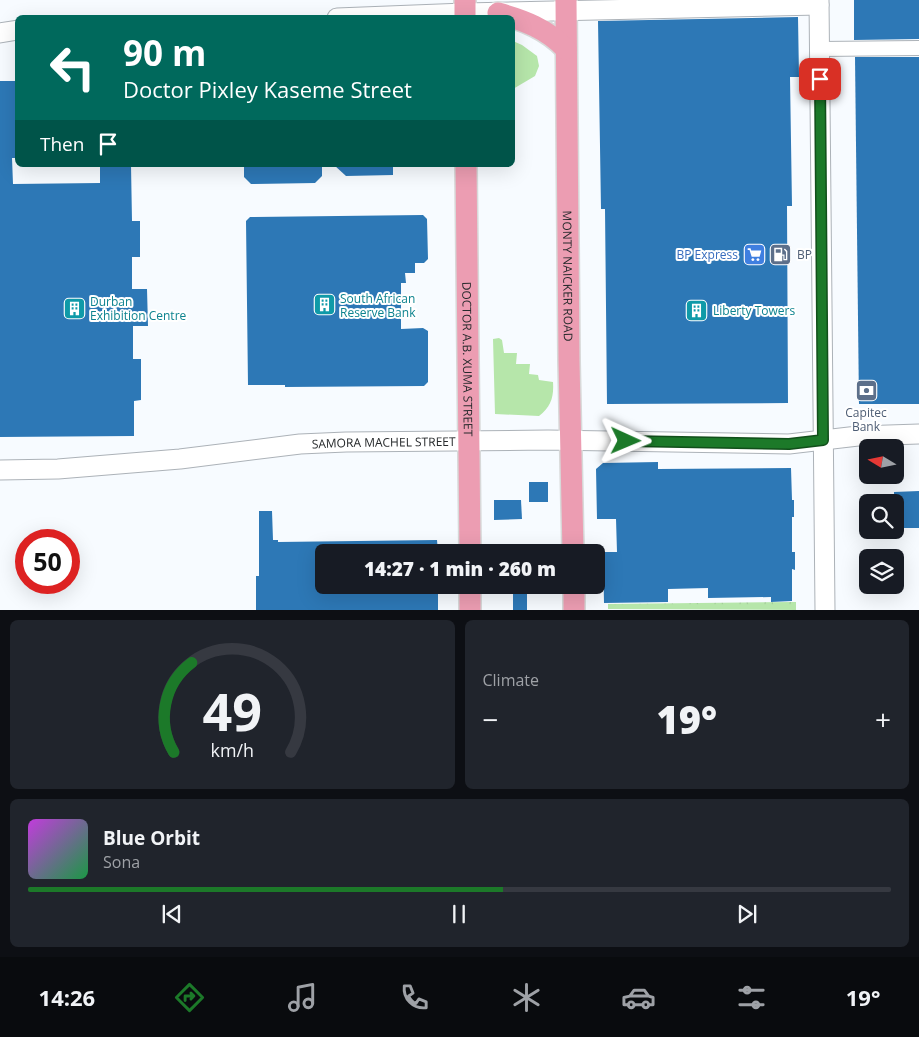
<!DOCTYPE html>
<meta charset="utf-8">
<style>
:root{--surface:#171b24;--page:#20242c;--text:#f1f3f6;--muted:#9ea1a6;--line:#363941;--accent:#1c7929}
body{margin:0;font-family:"Open Sans",sans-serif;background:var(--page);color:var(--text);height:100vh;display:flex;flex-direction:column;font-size:19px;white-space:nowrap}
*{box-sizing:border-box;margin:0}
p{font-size:16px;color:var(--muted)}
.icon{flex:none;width:28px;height:28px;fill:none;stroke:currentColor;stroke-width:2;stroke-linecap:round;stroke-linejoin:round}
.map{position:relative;height:610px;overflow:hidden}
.panel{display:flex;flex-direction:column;gap:10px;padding:10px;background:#0d0f14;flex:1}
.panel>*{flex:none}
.banner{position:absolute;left:15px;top:15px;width:500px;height:152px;border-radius:8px;box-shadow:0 5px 20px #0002;background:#00695c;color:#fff;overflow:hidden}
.needle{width:32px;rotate:280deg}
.fabs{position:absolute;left:859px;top:439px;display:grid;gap:10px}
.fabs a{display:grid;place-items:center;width:45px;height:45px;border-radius:8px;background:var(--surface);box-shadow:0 5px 20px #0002;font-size:25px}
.speed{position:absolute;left:15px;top:529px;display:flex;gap:10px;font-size:25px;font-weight:700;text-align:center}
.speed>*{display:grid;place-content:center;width:65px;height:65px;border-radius:50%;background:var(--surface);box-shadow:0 5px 20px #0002;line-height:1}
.speed .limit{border:8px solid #d22;background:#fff;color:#111}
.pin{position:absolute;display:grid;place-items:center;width:42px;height:42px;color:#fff;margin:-21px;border-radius:10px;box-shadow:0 2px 8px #0006}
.me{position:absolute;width:55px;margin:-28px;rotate:91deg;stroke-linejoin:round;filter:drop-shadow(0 0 4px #0008)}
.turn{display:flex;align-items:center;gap:18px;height:105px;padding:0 25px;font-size:22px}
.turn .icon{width:65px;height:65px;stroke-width:2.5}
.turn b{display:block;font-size:35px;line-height:42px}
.then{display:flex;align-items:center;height:48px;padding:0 25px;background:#0003;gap:10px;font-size:19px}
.big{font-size:38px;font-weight:800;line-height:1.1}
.panel .card{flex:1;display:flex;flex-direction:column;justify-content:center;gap:8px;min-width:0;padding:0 18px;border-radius:8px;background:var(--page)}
.panel .dial{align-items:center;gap:0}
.dial svg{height:130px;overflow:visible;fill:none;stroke:var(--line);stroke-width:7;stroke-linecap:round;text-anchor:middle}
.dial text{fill:var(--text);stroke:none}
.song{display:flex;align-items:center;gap:15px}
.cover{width:60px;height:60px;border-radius:8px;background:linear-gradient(135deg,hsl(290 70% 55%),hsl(140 70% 35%))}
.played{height:5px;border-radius:2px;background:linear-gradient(90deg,var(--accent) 55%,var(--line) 55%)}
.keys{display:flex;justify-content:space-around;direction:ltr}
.heat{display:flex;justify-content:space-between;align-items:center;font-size:28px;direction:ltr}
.panel .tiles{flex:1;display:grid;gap:10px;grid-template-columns:1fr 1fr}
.card:last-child{grid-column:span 2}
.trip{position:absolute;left:315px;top:544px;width:290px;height:50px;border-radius:8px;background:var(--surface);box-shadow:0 5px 20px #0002;font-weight:800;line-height:50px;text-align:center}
.tabs{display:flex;height:80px;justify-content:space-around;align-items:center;background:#090b0e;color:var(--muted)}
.tabs .icon{width:35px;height:35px}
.tabs .on{color:var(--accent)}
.tabs b{font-size:22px;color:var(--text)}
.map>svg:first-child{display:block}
</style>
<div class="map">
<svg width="919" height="610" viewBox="0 0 919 610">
<defs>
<pattern id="park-crowns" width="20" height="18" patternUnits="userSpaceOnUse" patternTransform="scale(1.25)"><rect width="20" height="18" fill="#b6e6aa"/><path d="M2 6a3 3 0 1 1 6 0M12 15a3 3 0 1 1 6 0" fill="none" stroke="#9cc592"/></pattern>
</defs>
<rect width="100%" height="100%" fill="#f7fbff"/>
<g fill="#b6e6aa">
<polygon points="513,41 522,45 537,56 539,66 535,76 513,89"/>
<path d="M 499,338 L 502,340 L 504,353 L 517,353 L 516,364 L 530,364 L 529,374 L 538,375 L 539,380 L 553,382 C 554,397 551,407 539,416 L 495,414 L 493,339 Z"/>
</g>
<polygon fill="url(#park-crowns)" points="796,602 796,610 608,609 608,604"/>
<g fill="#2d78b6">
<polygon points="854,0 919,0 919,39 854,40"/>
<polygon points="798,17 799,77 790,77 792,206 787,206 788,403 607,404 605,209 601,209 598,21"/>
<polygon points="855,57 919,57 919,404 859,404"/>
<polygon points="0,81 18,81 18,158 12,158 13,184 100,183 100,165 131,165 132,221 140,221 140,257 132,257 132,289 147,289 148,326 133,326 133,359 141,359 141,400 134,401 134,436 0,437"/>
<polygon points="244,165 322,165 322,176 315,183 251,184 244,177"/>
<polygon points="334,165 393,165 393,175 346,176"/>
<polygon points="423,215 427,219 428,259 424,263 415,263 415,273 405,273 406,283 401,283 401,329 423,328 428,331 428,382 424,386 285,387 285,385 248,385 246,221 250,217"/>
<polygon points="658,462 658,469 791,468 792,500 794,500 794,517 792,517 792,552 795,552 795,570 792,569 792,601 771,602 771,597 708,598 708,588 668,589 668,602 604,603 603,552 617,552 616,519 597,519 596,469 603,463"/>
<rect x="529" y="482" width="19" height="20"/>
<polygon points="919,491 919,528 895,528 894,492"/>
<polygon points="494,500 521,500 522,519 494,520"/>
<polygon points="259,511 272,511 273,540 278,540 278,542 437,540 438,552 324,552 324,585 438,585 438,610 256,610 256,576 259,576"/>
<rect x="513" y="585" width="14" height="25"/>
</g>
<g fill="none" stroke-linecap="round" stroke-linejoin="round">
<defs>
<polyline id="street" points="820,49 919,48"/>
<g id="secondary">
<polyline points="819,0 825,610"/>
<polyline points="337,18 465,13 819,5"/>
<polyline points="0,33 18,30"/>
<path id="s1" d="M 0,470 L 58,469 L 180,459 L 300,444 L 346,442 L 548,440 L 789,444 L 858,436 L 919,434"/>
</g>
<g id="primary">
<polyline points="465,0 465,18"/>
<path id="s2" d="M 566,0 L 569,361 L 573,552"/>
<path d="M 498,13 C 524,20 547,29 566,49"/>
<path id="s3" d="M 466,165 L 470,552"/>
<polyline points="470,585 470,610"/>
<polyline points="574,585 574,610"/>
</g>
</defs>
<use href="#street" stroke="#acb2b8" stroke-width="16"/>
<use href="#secondary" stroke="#acb2b8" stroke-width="21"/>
<use href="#primary" stroke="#d8d9d9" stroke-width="24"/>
<use href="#street" stroke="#fff" stroke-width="14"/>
<use href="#secondary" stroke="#fff" stroke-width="19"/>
<use href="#primary" stroke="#ec9db2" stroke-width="21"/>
</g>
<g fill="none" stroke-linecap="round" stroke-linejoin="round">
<defs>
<polyline id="route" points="626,441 789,444 823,440 820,79"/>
</defs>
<use href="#route" stroke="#124f1b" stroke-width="12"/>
<use href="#route" stroke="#1c7929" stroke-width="9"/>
</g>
<defs>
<symbol id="supermarket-square" viewBox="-11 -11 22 22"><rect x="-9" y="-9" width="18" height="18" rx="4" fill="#3f7fe0" stroke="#fff"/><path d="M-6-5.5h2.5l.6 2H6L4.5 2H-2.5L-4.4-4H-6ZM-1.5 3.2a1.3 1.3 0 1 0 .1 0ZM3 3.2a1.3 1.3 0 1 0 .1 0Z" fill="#fff"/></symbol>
<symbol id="fuel-square" viewBox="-11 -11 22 22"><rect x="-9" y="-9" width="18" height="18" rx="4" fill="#5c6f8a" stroke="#fff"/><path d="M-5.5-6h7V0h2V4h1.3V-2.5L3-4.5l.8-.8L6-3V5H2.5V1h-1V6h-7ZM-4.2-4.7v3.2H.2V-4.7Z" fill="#fff"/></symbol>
<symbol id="building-square" viewBox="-11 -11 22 22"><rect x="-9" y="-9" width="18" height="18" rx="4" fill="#0f9aa8" stroke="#fff"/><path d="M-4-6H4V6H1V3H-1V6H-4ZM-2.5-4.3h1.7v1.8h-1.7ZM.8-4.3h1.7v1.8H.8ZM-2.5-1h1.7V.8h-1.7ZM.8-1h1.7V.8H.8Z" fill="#fff"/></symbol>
<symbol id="bank-square" viewBox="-11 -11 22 22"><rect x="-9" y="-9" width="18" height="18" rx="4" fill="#5c6f8a" stroke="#fff"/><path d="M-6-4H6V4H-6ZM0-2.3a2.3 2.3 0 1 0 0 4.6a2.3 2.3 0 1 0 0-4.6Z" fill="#fff"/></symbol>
</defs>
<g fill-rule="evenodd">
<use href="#supermarket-square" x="742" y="242" width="25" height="25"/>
<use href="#fuel-square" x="768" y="242" width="25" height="25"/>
<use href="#building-square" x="312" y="292" width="25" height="25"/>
<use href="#building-square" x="62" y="296" width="25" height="25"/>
<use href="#building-square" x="684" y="298" width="25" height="25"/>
<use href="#bank-square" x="854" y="378" width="25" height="25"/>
</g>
<g text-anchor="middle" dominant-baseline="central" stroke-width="4" stroke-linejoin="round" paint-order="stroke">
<g font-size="12" fill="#366cbe" stroke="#fff" text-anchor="end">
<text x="738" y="254">BP Express</text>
</g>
<g font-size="12" fill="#4e5e75" stroke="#fff" text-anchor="start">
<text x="797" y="254">BP</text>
<text x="866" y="412" text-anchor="middle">Capitec<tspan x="866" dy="14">Bank</tspan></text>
</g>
<g font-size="12" fill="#272a2c" stroke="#fff">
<text stroke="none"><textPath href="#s2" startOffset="276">MONTY NAICKER ROAD</textPath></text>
<text stroke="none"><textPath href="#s3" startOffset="194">DOCTOR A.B. XUMA STREET</textPath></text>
<text stroke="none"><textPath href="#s1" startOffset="385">SAMORA MACHEL STREET</textPath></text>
</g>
<g font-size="12" fill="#0d838f" stroke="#fff" text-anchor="start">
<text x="340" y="298">South African<tspan x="340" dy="14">Reserve Bank</tspan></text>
<text x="90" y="301">Durban<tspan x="90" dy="14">Exhibition Centre</tspan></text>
<text x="713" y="310">Liberty Towers</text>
</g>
</g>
</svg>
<div class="fabs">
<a><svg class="needle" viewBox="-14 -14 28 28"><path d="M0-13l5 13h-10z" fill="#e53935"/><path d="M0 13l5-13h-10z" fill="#9ea1a6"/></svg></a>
<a><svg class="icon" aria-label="search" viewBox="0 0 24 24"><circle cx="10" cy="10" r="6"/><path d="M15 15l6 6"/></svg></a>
<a><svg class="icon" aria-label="layers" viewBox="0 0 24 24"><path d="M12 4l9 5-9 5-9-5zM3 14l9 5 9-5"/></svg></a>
</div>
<div class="speed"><div class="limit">50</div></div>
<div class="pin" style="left:820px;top:79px;background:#d93025"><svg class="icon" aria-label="arrive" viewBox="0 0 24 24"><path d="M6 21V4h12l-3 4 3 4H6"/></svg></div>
<svg class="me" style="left:626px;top:441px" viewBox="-20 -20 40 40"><path d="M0-17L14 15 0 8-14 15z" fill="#1c7929" stroke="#fff" stroke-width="4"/></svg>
<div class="trip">14:27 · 1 min · 260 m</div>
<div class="banner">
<div class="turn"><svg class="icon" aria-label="left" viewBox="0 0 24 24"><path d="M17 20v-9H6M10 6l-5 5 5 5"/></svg><div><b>90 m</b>Doctor Pixley Kaseme Street</div></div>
<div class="then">Then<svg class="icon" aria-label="arrive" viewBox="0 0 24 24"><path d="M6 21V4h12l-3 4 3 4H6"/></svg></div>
</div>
</div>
<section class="panel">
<div class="tiles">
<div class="card dial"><svg viewBox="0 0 100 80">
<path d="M14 69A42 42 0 1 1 86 69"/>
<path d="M14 69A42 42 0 0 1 25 14" stroke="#1c7929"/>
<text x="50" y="56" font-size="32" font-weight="700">49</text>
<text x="50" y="72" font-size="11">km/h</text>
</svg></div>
<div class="card"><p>Climate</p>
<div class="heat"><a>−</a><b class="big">19°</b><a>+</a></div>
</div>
<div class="card">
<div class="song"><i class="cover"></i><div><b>Blue Orbit</b><p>Sona</p></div></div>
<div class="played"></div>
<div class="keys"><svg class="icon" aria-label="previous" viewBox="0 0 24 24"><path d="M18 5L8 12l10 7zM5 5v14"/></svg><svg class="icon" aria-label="pause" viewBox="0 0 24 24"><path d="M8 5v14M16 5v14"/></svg><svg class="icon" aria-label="next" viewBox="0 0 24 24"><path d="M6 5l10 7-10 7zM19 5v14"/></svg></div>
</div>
</div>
</section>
<nav class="tabs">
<b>14:26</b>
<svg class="icon on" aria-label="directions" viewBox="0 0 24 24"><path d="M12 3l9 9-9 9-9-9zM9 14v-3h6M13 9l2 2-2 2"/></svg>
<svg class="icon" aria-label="music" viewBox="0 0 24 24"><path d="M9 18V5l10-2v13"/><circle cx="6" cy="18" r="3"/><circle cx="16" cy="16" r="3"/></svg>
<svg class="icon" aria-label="phone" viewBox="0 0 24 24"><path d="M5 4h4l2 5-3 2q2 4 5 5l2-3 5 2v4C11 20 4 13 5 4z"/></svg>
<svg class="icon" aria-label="climate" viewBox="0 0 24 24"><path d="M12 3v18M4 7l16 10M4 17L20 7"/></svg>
<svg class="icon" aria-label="car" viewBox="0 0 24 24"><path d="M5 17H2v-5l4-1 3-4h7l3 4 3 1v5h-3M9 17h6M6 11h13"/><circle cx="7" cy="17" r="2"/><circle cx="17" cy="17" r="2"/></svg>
<svg class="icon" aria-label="filters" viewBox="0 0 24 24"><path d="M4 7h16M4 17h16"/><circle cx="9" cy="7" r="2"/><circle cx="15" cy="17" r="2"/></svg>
<b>19°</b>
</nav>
